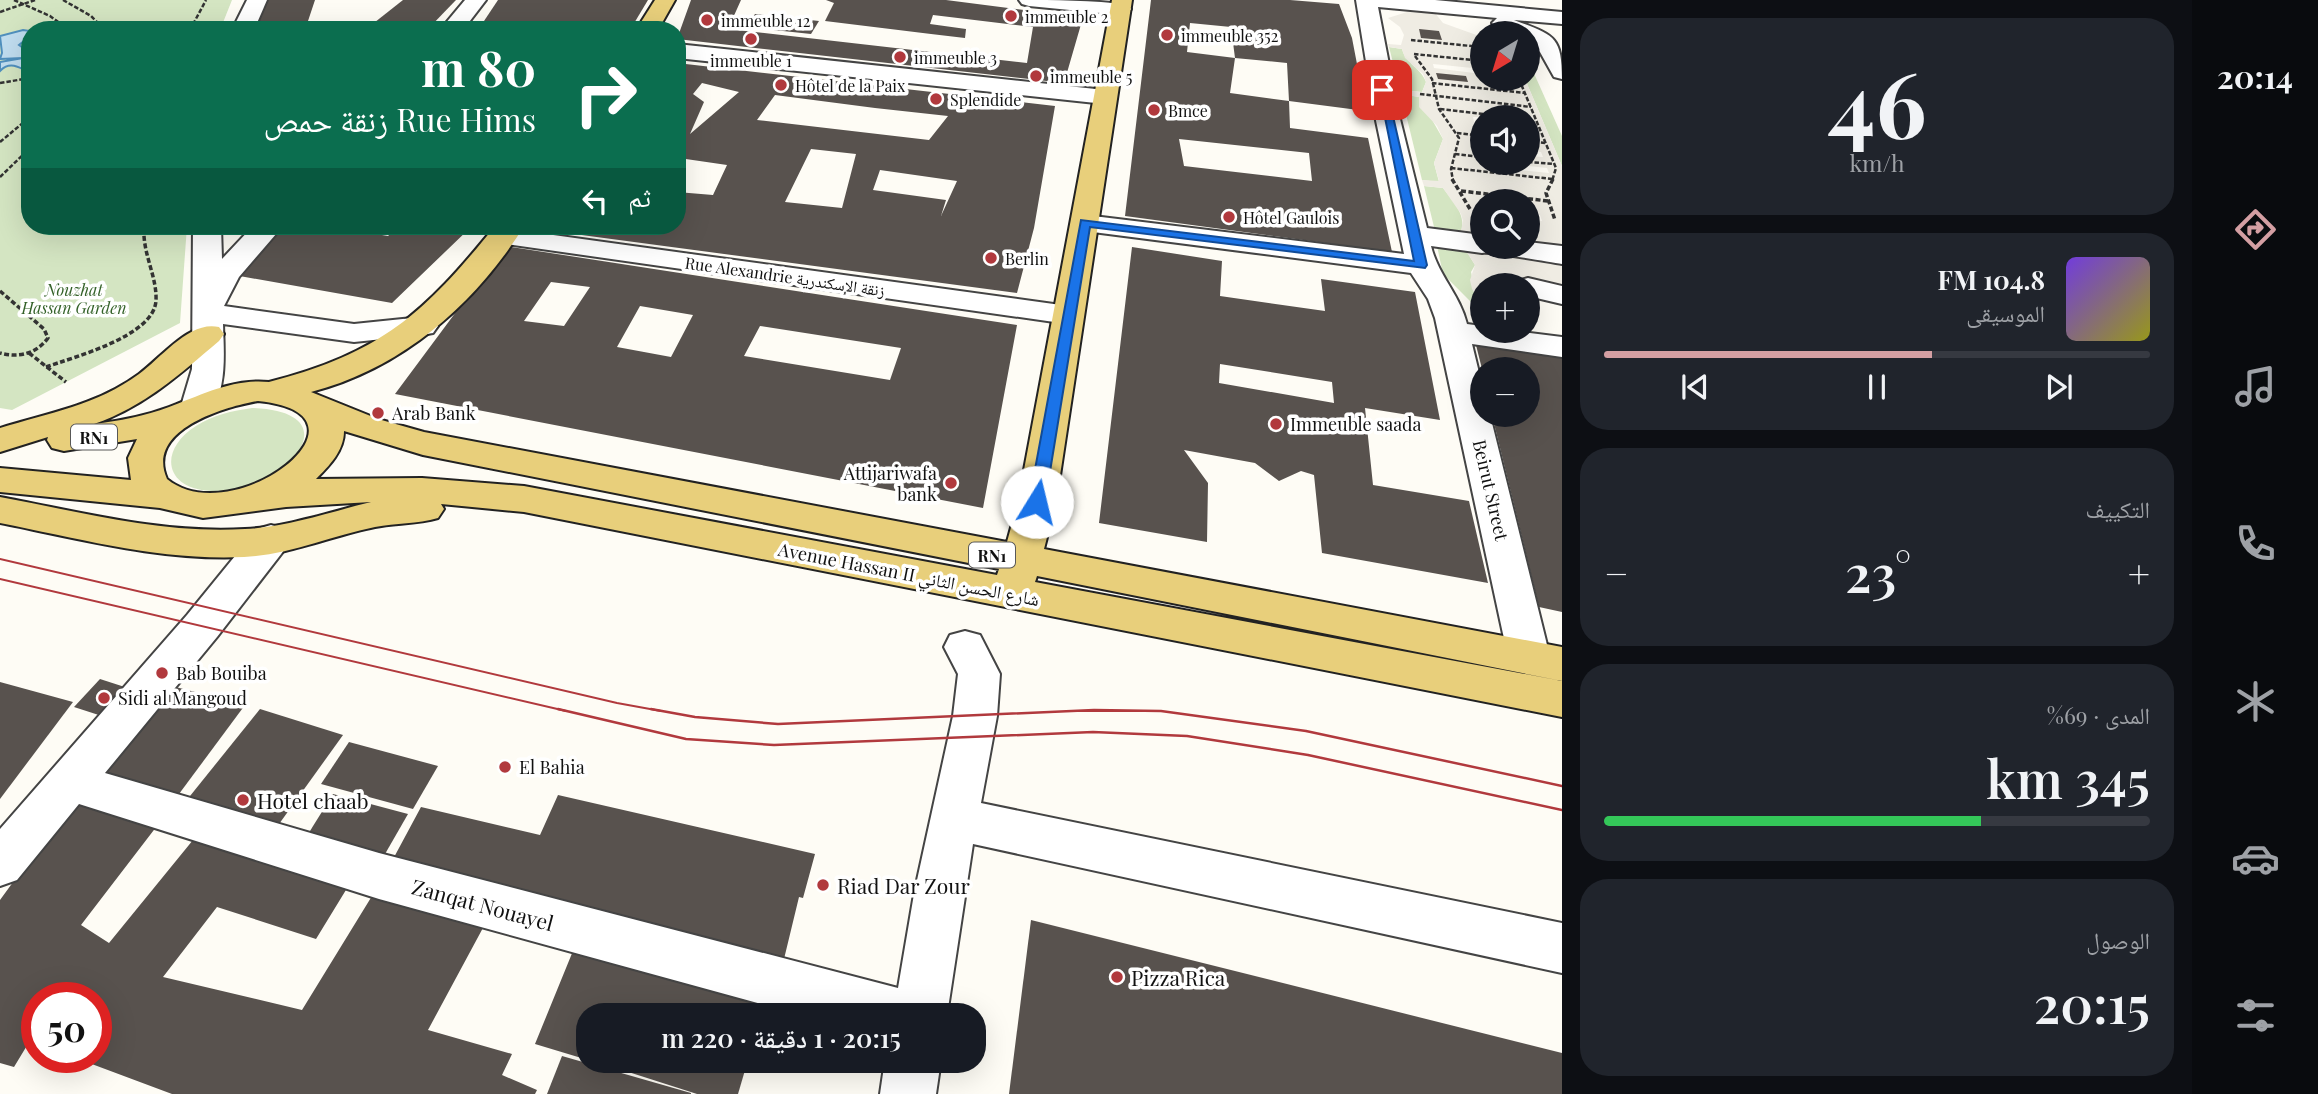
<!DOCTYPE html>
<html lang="ar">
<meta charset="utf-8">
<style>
:root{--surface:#171b24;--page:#20242c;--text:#f1f3f6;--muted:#9ea1a6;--line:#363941;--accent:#d49fa3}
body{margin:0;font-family:"Playfair Display","Noto Naskh Arabic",serif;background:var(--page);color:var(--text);direction:rtl;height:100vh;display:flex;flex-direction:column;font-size:26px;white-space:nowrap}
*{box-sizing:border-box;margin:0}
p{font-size:23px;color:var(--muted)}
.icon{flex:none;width:38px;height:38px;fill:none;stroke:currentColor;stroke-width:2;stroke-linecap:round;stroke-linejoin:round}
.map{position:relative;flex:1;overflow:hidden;direction:ltr}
.drawer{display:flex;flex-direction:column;gap:18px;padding:18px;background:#0d0f14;width:630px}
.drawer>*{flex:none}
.top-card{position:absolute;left:21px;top:21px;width:665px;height:214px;border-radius:28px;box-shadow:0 7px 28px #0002;direction:rtl;background:#0b6e4f;color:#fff;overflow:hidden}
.needle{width:46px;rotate:218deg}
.fabs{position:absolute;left:1470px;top:21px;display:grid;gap:14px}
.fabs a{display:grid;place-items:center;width:70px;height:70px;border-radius:50%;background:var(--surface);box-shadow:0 7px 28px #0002;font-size:35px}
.speed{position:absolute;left:21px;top:982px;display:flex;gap:14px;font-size:35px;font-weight:700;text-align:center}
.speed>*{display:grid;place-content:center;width:91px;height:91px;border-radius:50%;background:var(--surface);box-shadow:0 7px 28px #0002;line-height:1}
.speed .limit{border:10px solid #d22;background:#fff;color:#111}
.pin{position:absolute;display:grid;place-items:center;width:60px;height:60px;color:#fff;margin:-30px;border-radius:14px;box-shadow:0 4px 10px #0006}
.me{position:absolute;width:77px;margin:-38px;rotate:9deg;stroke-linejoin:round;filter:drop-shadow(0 0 5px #0008)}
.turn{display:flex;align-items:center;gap:24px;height:147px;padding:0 35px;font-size:32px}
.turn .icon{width:91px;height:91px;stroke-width:2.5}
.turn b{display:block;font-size:49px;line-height:60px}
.then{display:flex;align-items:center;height:66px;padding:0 35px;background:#0003;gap:14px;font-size:26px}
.big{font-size:52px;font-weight:600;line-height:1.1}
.drawer .card{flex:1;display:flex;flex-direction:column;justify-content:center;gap:10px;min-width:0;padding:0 24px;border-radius:28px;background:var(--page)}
.drawer .dial{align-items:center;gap:0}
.dial b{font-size:91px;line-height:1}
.song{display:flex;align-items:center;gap:21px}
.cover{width:84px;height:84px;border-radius:10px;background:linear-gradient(135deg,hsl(260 70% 55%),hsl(60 70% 35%))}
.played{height:7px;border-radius:4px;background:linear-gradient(90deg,var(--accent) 60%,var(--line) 60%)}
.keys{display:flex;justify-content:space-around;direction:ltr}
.heat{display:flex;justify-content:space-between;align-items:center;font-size:38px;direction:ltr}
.charge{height:10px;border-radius:5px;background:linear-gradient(90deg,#34c759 69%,var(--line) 0)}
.trip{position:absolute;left:576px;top:1003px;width:410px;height:70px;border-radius:28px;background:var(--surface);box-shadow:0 7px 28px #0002;font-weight:600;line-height:70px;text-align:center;direction:rtl}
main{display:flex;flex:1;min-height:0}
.menu{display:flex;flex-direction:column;width:126px;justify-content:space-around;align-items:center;background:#090b0e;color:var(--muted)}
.menu .icon{width:49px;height:49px}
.menu .on{color:var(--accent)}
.menu b{font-size:32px;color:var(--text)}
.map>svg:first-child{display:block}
</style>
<main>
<nav class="menu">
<b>20:14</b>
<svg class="icon on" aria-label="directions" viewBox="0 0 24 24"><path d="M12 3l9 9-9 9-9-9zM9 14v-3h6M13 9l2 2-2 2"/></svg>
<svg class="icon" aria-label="music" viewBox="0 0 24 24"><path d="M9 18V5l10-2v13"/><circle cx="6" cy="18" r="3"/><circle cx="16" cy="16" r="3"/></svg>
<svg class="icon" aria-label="phone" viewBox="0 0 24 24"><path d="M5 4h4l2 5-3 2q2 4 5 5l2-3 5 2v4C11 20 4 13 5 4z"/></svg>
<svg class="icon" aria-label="climate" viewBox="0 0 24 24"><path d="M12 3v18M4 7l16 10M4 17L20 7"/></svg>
<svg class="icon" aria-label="car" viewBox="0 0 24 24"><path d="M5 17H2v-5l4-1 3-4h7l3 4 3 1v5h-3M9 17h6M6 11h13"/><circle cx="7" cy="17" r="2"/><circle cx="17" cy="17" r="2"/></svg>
<svg class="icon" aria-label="filters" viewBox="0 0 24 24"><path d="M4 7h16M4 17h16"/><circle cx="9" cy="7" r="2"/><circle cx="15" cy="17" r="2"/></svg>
</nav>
<section class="drawer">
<div class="card dial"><b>46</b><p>km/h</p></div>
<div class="card">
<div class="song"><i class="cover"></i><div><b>104.8 FM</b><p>الموسيقى</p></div></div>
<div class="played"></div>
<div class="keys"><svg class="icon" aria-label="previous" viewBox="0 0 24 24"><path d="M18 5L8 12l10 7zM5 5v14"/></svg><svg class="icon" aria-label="pause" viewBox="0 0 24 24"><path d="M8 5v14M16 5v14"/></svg><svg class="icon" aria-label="next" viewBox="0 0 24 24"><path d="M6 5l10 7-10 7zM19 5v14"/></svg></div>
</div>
<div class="card"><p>التكييف</p>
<div class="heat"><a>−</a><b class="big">23°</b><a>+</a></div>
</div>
<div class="card"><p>المدى · 69%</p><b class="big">345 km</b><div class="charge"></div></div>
<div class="card"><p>الوصول</p><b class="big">20:15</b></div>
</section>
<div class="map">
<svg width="1562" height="1094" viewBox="0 0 1562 1094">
<rect width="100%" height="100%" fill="#fefcf5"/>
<g fill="#d4e5c2">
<polygon points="0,0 232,0 220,30 30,30 30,226 187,226 180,323 12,410 0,408"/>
<path d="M 1389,47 L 1402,49 C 1406,64 1421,68 1426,82 L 1422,92 L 1400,90 Z"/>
<polygon points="1528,60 1562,136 1562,166 1525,79 1528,79"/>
<polygon points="1401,94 1419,97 1443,139 1434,163 1439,182 1422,180"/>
<path d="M 1424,186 L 1443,188 C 1454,203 1468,216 1460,235 L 1435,231 Z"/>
<polygon points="1437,246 1465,249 1475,265 1471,272 1476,297 1482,307 1476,307 1443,274"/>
<path d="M 252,408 C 357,412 283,494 211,491 C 164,489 158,450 196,426 C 213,415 232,411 252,408 Z"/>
</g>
<g fill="#efece3" fill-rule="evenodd">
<path d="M 1407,12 L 1435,13 L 1443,23 L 1482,37 L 1482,69 L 1433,64 L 1434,68 L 1482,74 L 1482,79 L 1525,79 L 1562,166 L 1562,249 L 1528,245 L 1528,219 L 1542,221 L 1540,215 L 1528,213 L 1528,201 L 1482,201 L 1482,208 L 1477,208 L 1482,225 L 1482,238 L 1460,235 L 1463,221 L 1461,214 L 1443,188 L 1424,186 L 1422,180 L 1439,181 L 1434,163 L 1443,139 L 1437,126 L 1419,107 L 1419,97 L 1401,94 L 1400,90 L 1422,92 L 1426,82 L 1423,74 L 1405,58 L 1402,49 L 1389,47 L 1388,44 L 1401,45 L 1404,35 L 1400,27 L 1388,18 ZM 1528,117 L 1528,123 L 1532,128 L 1528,128 L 1528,151 L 1541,152 L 1543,157 L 1528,156 L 1528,163 L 1500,163 L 1547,168 L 1549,173 L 1490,167 L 1489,163 L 1482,163 L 1482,123 L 1474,122 L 1473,117 Z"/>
<polygon points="1465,249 1562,263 1562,287 1523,279 1482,285 1482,304 1472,289 1470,280 1475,265"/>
</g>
<path fill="#c0ddef" stroke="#5090be" stroke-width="2" d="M 23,30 L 30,31 L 30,36 L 19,45 L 30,53 L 30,73 C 21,68 10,60 0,71 L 0,62 L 23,58 L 0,59 L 2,53 L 0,36 Z"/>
<g fill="#58524e" fill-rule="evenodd">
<polygon points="268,0 315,0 305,30 254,30"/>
<polygon points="403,0 456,0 427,30 365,30"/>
<polygon points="498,0 648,0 630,30 478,30"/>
<polygon points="691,0 741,0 728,29 1027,63 1033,27 933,15 930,24 966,29 965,38 931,34 825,21 834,3 826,0 946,0 1040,12 1084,14 1064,83 677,39"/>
<path d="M 1151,0 L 1290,0 L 1339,4 L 1352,38 L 1366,111 L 1289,101 L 1287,63 L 1235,58 L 1231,27 L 1190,23 L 1187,52 L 1235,58 L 1230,93 L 1289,101 L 1290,128 L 1368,138 L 1392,252 L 1125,216 ZM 1179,139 L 1309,153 L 1312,181 L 1184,166 Z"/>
<polygon points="755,14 819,21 811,34 746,27"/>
<polygon points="1419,29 1439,31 1442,40 1421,38"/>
<path d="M 677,63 L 1055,106 L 1034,228 L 1017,293 L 529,228 L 677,226 L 677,192 L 713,195 L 727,165 L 679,158 L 677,160 ZM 702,83 L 739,92 L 690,134 L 704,102 L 693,94 ZM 775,95 L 875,108 L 948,116 L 929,140 L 757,120 ZM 811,149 L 856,154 L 842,208 L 785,202 ZM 880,170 L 957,181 L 941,216 L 946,200 L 873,190 Z"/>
<polygon points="1436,73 1466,76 1468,82 1438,79"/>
<polygon points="284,226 350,226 346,229 388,236 398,226 472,226 392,303 234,275"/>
<path d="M 505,246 L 1017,325 L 983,508 L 395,394 ZM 551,282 L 590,287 L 564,326 L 524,321 ZM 640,306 L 693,315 L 671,357 L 617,347 ZM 760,326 L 901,348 L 890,380 L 744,356 Z"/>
<path d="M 1132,247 L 1222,261 L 1220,296 L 1325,311 L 1321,279 L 1415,292 L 1440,420 L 1365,408 L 1373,485 L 1469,501 L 1488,583 L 1322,553 L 1314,475 L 1301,471 L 1279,481 L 1255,463 L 1184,450 L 1208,483 L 1207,542 L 1099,523 ZM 1220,364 L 1332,382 L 1334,403 L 1219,383 Z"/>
<polygon points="1476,345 1562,358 1562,612 1539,607 1492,415 1528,415 1528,369 1482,369"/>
<polygon points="100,679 134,690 108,718 74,707"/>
<polygon points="0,682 73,702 0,799"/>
<polygon points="168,685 245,705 179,794 98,771"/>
<polygon points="260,709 343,735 274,831 186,801"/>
<polygon points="349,742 438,766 413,809 321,784"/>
<polygon points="333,794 408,814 381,861 305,839"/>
<polygon points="558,795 815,854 803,898 799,897 784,959 392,861 421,807 540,835"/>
<polygon points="75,797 160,822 81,925 109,943 193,840 349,885 316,939 217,907 163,977 302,1010 372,896 484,926 428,1030 512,1054 502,1075 537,1090 535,1094 172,1094 73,1057 96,1057 96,998 37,998 37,1029 14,1067 0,1063 0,900"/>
<polygon points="1031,920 1562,1053 1562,1094 1009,1094"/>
<polygon points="575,946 768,994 762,1015 588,1015 588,1060 535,1044"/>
<polygon points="562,1056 691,1093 691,1094 547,1094"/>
<polygon points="591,1060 748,1060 738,1094 697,1094"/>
</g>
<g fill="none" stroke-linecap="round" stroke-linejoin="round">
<defs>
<g id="minor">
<polygon points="247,0 267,0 254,30 232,30"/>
<polygon points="465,0 486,0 463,30 440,30"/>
<path d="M 1019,0 C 1054,0 1093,0 1128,5 L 1131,9 L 1128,13 L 1121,15 L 1029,6 L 1022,4 Z"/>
<path d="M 1356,0 L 1435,0 L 1562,12 L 1562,24 L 1514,20 C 1553,35 1562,35 1562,79 L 1554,77 L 1540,52 L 1528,41 L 1528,33 C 1515,33 1500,34 1492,23 L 1497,18 L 1378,7 L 1398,111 L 1427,228 L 1482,235 L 1482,247 L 1528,247 L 1528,242 L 1562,246 L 1562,264 C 1548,262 1489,251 1482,253 L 1431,246 C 1438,275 1460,295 1467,324 L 1482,326 L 1482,331 L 1514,331 L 1562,337 L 1562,357 L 1472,344 L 1482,385 L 1482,415 L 1490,415 L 1550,657 L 1544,669 L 1529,674 L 1514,669 L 1508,657 L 1435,318 L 1428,299 L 1411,273 L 1085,231 L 1075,229 L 1071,223 L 1075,217 L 1085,215 L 1404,254 L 1374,111 Z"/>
<polygon points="677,44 1105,90 1113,92 1117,97 1113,102 1105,104 677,58"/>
<path d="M 193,226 L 221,226 L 222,259 L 253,226 L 283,226 L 239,277 L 224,306 L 354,324 L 422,317 L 433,319 L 438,326 L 433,333 L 422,335 L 354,342 L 223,324 C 224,354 227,388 210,414 L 198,417 L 186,414 L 181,406 L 192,369 Z"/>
<polygon points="502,228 1068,306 1079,308 1083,315 1079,322 1068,324 492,242 488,236 492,230"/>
<polygon points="1528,278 1562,286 1562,304 1528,296 1528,285 1514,285 1517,281"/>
<polygon points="271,525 285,529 290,539 285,549 217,637 105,773 379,853 898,988 914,894 953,716 958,674 944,647 950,635 965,631 980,635 1000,674 997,716 981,803 1562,923 1562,973 973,844 947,1015 801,1015 379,899 79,804 17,880 0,886 0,829 187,615 257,529"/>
<polygon points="885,1060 941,1060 936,1094 880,1094"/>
</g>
<g id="major">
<polygon points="655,0 675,0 658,30 636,30"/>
<path d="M 1112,0 L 1132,0 L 1056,502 L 1044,549 L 1562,647 L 1562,681 L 1037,576 L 1035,582 L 1562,681 L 1562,717 L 524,512 L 441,504 L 444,509 L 438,518 C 417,524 396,523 375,527 C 331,536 288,555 244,557 C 161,561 81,539 0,523 L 0,497 C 81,512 162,534 245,529 C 287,527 330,512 371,502 L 286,507 L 203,518 L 160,508 L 0,492 L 0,468 L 131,480 L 128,458 L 137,439 L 64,451 L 52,448 L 47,440 L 48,437 L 0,452 L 0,428 C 49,413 97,405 139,374 C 162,357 190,320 219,327 L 224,334 L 219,341 C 180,374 144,407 94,424 C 119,421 145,416 169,407 C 201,395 234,378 269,382 C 381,353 424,314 495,226 L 524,226 C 476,304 401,369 311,392 L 378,419 L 424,432 L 1007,542 L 1018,502 ZM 258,401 C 389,414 233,533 167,479 C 145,430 224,407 258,401 ZM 344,431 L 423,455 L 999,569 L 997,575 L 524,486 L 422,478 L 316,479 C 329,466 344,451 344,431 Z"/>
</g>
</defs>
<use href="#minor" stroke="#444" stroke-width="4"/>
<use href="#major" stroke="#222" stroke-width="4"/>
<g stroke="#333" stroke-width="2.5" stroke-dasharray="4.5 2" stroke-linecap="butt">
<polyline points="14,0 50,16 69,30"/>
<polyline points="63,0 91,16 105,30"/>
<polyline points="0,12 35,0"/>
<polyline points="190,30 206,0"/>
<polyline points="1411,40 1481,47"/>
<polyline points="1414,54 1482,61"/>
<polyline points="1415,56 1432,79 1439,109 1459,138 1451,169 1453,181"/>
<polyline points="1519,79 1556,168 1552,181"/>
<polyline points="0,83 30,78"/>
<polyline points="1432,83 1525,93"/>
<polyline points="1420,94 1531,107"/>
<polyline points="1440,109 1509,117"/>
<polyline points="1457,133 1482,136"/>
<polyline points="1528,141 1545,143"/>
<polyline points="0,142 30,117"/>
<polyline points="1455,154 1482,157"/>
<polyline points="1528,162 1554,164"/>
<polyline points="1451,168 1552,179"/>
<polyline points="0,177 30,148"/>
</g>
<g stroke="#333" stroke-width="3.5" stroke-dasharray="5 2.5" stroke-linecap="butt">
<polyline points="1452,179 1470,209"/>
<polyline points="1553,179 1546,193 1555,220"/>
<polyline points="1461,191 1548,201"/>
<path d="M 0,291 L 44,329 L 48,338 C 36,354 19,358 0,353"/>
<polyline points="29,353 66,382"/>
<path d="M 46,367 C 74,357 155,336 156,300 C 157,276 142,253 144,226"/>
</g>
<use href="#minor" fill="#fff" fill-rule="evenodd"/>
<use href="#major" fill="#e8cf7b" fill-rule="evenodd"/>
<g stroke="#b1393d" stroke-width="2">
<polyline points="0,559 617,703 661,711"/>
<polyline points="0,579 566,711"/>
<polyline points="1073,711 1156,711"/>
</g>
<g stroke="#b1393d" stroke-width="2.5">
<polyline points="558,709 686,739 774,745 1093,732 1187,736 1308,755 1562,810"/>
<polyline points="651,709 695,717 778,724 1094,710 1161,711 1306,731 1562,786"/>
</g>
</g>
<polygon fill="#1a73e8" stroke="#114b97" stroke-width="2" points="1379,88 1387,90 1427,265 1425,268 1090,227 1045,502 1042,506 1032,506 1029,502 1081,220 1414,261"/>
<g fill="#b1393d" stroke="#fff" stroke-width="2.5">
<circle cx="1011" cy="16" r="7"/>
<circle cx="707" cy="20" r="7"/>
<circle cx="1167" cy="35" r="7"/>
<circle cx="751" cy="39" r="7"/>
<circle cx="900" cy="57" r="7"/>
<circle cx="1036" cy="76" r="7"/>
<circle cx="781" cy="85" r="7"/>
<circle cx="936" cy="99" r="7"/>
<circle cx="1154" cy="110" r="7"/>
<circle cx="1229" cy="217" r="7"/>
<circle cx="991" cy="258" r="7"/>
<circle cx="378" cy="413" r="7"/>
<circle cx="1276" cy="424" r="7"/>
<circle cx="951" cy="483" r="7"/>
<circle cx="162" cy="673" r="7"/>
<circle cx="104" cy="698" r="7"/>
<circle cx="505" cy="767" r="7"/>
<circle cx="243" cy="800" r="7"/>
<circle cx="823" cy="885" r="7"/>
<circle cx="1117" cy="977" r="7"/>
</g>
<g text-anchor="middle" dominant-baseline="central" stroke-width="7" stroke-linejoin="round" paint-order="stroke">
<g font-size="16" fill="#111" stroke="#fff" text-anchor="start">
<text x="1025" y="16">immeuble 2</text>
<text x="721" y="20">immeuble 12</text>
<text x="1181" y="35">immeuble 352</text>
<text x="914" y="57">immeuble 3</text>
<text x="751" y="60" text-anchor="middle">immeuble 1</text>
<text x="1050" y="76">immeuble 5</text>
<text x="795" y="85">Hôtel de la Paix</text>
<text x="950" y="99">Splendide</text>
<text x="1168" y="110">Bmce</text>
<text x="1243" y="217">Hôtel Gaulois</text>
<text x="1005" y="258">Berlin</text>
</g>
<g font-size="16" fill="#111" stroke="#fff">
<text transform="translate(785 276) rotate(8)">Rue Alexandrie زنقة الإسكندرية</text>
</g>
<g font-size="16" font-style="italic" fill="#336128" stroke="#fff">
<text x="74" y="289">Nouzhat<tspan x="74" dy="18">Hassan Garden</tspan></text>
</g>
<g fill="#fff" stroke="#585858" stroke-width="2">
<rect x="71" y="424.5" width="46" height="25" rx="5"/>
<rect x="969" y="542.5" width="46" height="25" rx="5"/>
</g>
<g font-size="16" font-weight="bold" fill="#111">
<text x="94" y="437">RN1</text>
<text x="992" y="555">RN1</text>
</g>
<g font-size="18" fill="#111" stroke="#fff" text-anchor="start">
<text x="392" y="413">Arab Bank</text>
<text x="1290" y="424">Immeuble saada</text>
<text x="937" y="473" text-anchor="end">Attijariwafa<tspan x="937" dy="21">bank</tspan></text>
<text x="176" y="673">Bab Bouiba</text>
<text x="118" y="698">Sidi al Mangoud</text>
<text x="519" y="767">El Bahia</text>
</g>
<g font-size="18" fill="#111" stroke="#fff">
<text transform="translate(1491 490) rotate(77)">Beirut Street</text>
<text transform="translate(909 574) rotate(11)">Avenue Hassan II شارع الحسن الثاني</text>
</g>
<g font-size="21" fill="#111" stroke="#fff" text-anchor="start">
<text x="257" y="800">Hotel chaab</text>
<text x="837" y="885">Riad Dar Zour</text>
<text x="1131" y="977">Pizza Rica</text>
</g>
<g font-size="21" fill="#111" stroke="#fff">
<text transform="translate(483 904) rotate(15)">Zanqat Nouayel</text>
</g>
</g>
</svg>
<div class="fabs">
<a><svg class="needle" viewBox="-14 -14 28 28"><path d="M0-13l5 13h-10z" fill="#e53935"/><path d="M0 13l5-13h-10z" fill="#9ea1a6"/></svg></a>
<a><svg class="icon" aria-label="sound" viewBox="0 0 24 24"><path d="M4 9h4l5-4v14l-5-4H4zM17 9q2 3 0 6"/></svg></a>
<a><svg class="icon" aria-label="search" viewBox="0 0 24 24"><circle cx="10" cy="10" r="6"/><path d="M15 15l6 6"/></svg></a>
<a>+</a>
<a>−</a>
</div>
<div class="speed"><div class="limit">50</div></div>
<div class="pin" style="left:1382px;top:90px;background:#d93025"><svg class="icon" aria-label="arrive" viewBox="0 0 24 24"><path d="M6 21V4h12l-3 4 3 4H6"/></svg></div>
<svg class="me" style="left:1037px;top:502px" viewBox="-20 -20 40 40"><circle r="19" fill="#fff"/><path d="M0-13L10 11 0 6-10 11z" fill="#1a73e8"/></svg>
<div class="trip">20:15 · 1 دقيقة · 220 m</div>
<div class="top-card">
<div class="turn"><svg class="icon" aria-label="right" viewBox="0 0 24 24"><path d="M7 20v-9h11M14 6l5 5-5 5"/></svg><div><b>80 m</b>Rue Hims زنقة حمص</div></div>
<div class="then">ثم<svg class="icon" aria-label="left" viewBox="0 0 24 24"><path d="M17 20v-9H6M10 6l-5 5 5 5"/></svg></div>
</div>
</div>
</main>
